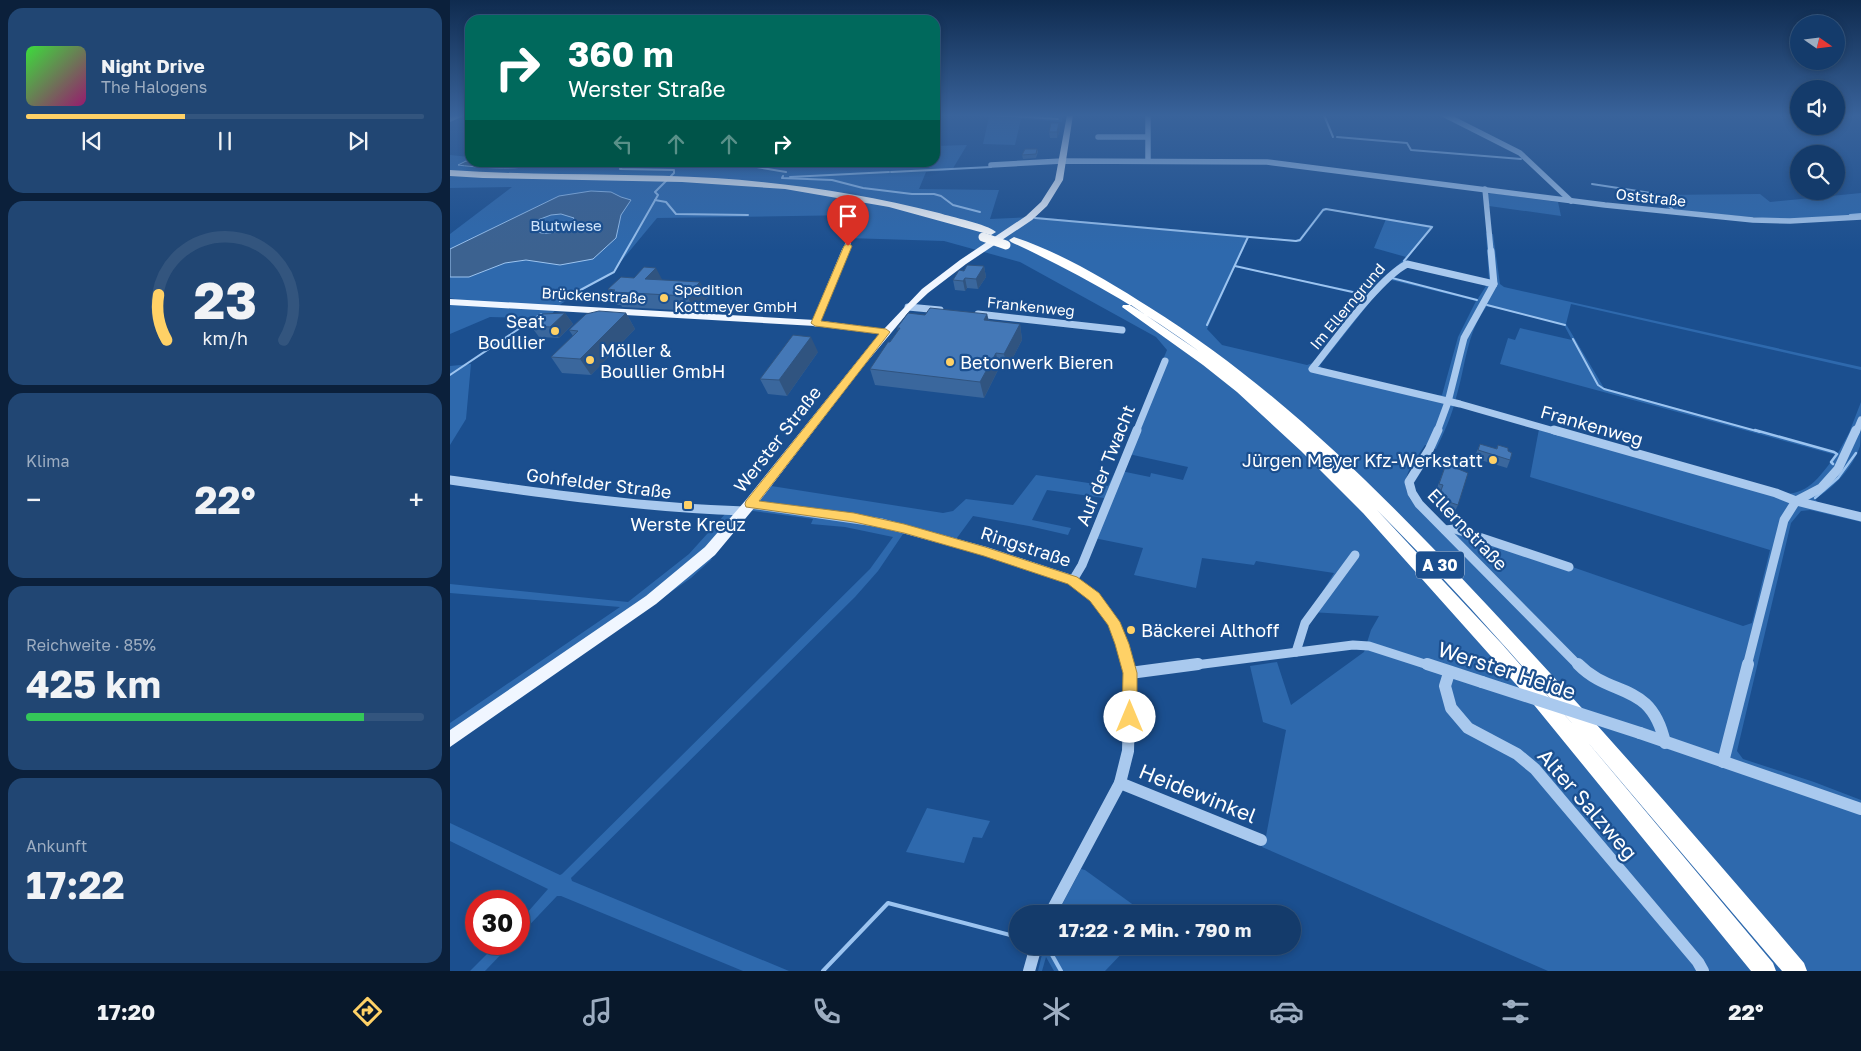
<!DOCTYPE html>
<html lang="de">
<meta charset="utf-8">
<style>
:root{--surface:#143b6b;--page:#214673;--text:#f1f3f6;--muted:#9dadc1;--line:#33557e;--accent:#ffd166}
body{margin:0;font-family:"Golos Text",sans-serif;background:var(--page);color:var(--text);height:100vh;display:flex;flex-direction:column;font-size:19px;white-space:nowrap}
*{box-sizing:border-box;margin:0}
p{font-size:16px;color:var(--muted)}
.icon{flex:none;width:28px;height:28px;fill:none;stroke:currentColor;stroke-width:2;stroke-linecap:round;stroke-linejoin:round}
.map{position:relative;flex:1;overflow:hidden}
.details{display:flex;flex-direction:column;gap:8px;padding:8px;background:#0b203b;width:450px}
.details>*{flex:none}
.guide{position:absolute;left:15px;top:15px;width:475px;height:152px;border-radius:15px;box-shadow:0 2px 8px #0003,0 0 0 1px var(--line);background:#00695c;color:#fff;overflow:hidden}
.needle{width:32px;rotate:104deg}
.tools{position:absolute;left:1340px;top:15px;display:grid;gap:10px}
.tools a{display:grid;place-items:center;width:55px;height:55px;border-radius:50%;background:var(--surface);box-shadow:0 2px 8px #0003,0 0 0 1px var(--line);font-size:25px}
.speed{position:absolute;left:15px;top:890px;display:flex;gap:10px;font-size:25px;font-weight:700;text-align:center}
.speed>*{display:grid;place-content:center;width:65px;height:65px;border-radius:50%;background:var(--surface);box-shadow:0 2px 8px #0003,0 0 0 1px var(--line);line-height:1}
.speed .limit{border:8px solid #d22;background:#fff;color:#111}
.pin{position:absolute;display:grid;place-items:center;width:42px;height:42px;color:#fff;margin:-51px -21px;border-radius:50% 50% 50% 0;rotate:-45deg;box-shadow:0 0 5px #0007}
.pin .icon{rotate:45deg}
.me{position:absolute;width:55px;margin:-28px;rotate:0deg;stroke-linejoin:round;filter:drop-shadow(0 0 4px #0008)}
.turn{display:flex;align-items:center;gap:18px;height:105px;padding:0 20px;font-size:22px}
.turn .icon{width:65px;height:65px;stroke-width:2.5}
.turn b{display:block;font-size:35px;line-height:42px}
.lanes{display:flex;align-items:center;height:48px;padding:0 20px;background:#0003;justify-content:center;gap:25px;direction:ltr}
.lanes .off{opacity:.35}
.big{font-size:38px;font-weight:700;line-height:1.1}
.details .widget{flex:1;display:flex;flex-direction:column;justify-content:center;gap:8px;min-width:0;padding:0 18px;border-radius:15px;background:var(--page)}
.details .dial{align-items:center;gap:0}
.dial svg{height:130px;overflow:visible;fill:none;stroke:var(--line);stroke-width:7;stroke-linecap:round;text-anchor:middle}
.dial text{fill:var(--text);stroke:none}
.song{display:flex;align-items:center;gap:15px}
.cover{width:60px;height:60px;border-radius:8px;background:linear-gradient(135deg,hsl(120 70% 55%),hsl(320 70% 35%))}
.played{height:5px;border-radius:2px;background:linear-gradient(90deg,var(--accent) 40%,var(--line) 40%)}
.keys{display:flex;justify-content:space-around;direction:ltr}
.heat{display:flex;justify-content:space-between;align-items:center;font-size:28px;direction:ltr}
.charge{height:8px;border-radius:4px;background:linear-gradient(90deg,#34c759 85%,var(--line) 0)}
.trip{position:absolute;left:559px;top:905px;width:292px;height:50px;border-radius:25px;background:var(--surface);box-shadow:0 2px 8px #0003,0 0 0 1px var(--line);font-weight:700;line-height:50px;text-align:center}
.tab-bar{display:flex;height:80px;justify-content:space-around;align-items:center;background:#08182b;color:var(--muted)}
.tab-bar .icon{width:35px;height:35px}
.tab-bar .current{color:var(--accent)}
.tab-bar b{font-size:22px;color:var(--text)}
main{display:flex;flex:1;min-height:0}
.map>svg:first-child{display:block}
</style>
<main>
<section class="details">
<div class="widget">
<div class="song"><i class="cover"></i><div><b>Night Drive</b><p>The Halogens</p></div></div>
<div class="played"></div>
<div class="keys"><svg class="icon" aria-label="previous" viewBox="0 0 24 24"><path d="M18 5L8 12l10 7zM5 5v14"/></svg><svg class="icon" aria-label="pause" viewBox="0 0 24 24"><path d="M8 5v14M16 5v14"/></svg><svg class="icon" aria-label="next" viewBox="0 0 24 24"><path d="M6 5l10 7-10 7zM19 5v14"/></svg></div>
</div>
<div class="widget dial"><svg viewBox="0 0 100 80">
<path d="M14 69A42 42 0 1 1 86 69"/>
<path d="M14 69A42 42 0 0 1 9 41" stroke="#ffd166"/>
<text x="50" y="56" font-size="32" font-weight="700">23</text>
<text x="50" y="72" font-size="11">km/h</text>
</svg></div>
<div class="widget"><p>Klima</p>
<div class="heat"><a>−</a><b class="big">22°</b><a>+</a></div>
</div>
<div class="widget"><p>Reichweite · 85%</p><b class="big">425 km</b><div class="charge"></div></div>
<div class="widget"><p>Ankunft</p><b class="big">17:22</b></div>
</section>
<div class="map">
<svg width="1411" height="971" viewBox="0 0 1411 971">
<rect width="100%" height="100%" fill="#1b4f8f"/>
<g fill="#2e69ad" fill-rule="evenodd">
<polygon points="514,115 613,116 612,122 571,119 565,145 533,144 539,117"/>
<path d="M 517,145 L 502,170 L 476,172 L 469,189 L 549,190 L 540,219 L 586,217 L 845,240 L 849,239 L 873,208 L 984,226 L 955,261 L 1039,280 L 1036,233 L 1043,234 L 1050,284 L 1054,287 L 1411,367 L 1411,370 L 1121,304 L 1116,324 L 1154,388 L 1388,453 L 1399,433 L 1411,402 C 1411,414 1411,436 1410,446 C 1403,468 1383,488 1365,499 L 1368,503 L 1411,513 L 1411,522 L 1360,510 L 1351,511 L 1341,523 L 1287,751 L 1293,759 L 1364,782 L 1411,800 L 1411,971 L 1098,971 L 812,847 L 816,836 L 836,730 L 813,722 L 800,666 L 827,662 L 841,705 L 914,652 L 921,630 L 929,616 L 860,612 L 884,573 L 806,561 L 804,565 L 752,558 L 746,588 L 684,575 L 693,548 L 644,538 L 641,532 L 654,498 L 597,490 L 582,520 L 621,528 L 618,535 L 579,526 L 523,516 L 504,542 L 457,528 L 428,571 L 405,597 L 121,878 L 122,881 L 339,971 L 293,971 L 111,896 L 107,896 L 69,936 L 69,922 L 98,889 L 0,841 L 0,823 L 110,875 L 112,874 L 420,569 L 443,537 L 395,527 L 361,524 L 363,519 L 296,510 L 315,485 L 493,513 L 503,511 L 516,499 L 563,505 L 586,475 L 658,486 L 666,470 L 700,477 L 701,473 L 733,480 L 738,467 L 674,453 L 717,350 L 706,337 L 570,262 L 494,241 L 397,238 L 406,215 L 207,218 L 163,271 L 111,304 L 98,318 L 86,322 L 87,318 L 40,317 L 0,334 L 0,303 L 5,299 L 0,298 L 0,234 L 62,187 L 0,188 L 0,155 L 20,157 L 20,162 L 485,162 L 485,146 ZM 877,210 L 936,219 L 924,248 L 956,257 L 919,294 L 788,267 L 786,265 L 799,237 L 850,242 L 874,211 ZM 785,267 L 918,295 L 863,363 L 857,365 L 772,345 L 757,329 ZM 954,267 L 1033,283 L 1036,286 L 1027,300 L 943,279 ZM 941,280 L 1026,301 L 1008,337 L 992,395 L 987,396 L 872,369 L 870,365 L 924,297 ZM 1037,306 L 1114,325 L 1122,340 L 1070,328 L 1065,340 L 1058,338 L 1050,364 L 1386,455 C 1373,472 1360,494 1335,494 L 1089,429 L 1080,477 L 1320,550 L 1302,623 L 1293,626 L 1027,534 L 990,531 L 960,499 C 948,478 964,462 975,445 L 986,449 C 994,433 1002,415 1006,398 C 1016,365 1016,334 1037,306 Z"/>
<polygon points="1041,193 1108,202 1111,216 1039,206 1038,194"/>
<polygon points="1411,193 1411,217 1335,220 1218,210 1209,195 1310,194 1320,202"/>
<polygon points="21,364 16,419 0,445 0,366"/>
<polygon points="276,513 294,514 258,558 262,559 241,578 0,746 0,723 170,607 0,593 0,584 178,602 239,554"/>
<polygon points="477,808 540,821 532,838 523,837 514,863 456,852"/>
<polygon points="631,869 635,870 696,914 607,914"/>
<polygon points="47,944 61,944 35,971 20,971"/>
<polygon points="594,946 679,946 655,971 604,971 596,957 592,971 588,971"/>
</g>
<g fill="#3c6290" stroke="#9cc4f0" fill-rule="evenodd">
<path d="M 16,161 L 43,165 L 84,164 C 75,171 21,167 8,165 Z"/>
<path d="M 141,191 L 161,192 L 171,197 L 181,200 L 171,215 L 166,238 L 143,259 L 110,265 L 76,260 L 55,263 L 19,277 L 0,277 L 0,249 L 109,196 ZM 111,214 L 124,218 L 118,228 C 108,231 91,238 82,228 L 85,221 L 101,215 Z"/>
</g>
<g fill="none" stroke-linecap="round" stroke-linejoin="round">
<g stroke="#9cc4f0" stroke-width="2">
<polyline points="545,115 608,119"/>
<polyline points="874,115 883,137"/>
<polyline points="887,137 957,143 961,150 1071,159"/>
<polyline points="277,162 336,172"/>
<polyline points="441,172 541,167"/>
<polyline points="333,176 332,178 382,180 413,188 462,194 484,194 491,196 503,205 530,212"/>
<polyline points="340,177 439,172"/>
<polyline points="1142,184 1201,193 1209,196 1223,210"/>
<polyline points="205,200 216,202 226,214 298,215"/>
<polyline points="1400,215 1411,214"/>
<polyline points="585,218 846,241 850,240 873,210 876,209 982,227 954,261"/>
<polyline points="785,266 916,295"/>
<polyline points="942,278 1027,300"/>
<polyline points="110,301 164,272 208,195 205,192 224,173 224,170 170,169 176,162"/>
<polyline points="1037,305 1115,325"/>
<polyline points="757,325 798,237"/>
<polyline points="1123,339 1148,385 1154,389 1310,432"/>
<polyline points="0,375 91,314"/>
</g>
<g stroke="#9cc4f0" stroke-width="2.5">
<polyline points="1305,430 1384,452 1387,454 1381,462 1383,464"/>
<polyline points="1365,498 1388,478 1406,453"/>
</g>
<g stroke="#9cc4f0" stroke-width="4">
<polyline points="597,946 611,971"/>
<polyline points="373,971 438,903 568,937"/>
</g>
<g stroke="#a9c9ee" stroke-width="5.5">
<polyline points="698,115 698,161"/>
<polyline points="995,115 1070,153 1121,201"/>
<polyline points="0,119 9,115"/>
<polyline points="648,137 697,137"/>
<polyline points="541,165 612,161 817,162 1155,205 1303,220 1340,221 1411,217"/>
<polyline points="1035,189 1041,252"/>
<polyline points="394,252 398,244"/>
</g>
<g stroke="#a9c9ee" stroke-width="7">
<path d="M 1044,284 L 957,264 C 929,278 884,342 862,369 L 1010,404 L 1108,432"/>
<polyline points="458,307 490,310"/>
<polyline points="528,314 672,330"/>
<polyline points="365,323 395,251"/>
<polyline points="686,432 715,361"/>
<polyline points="987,432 998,402 1014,338 1044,284 1041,251"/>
<polyline points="1406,432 1411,420"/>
</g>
<g stroke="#a9c9ee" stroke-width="9">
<polyline points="988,430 979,450 959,482 962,493 969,504 1129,666"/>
<polyline points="1104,430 1326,493 1346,501 1411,517"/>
<path d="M 0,480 C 98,494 195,508 294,511"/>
<polyline points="300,504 432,523 535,551 623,580 645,597 658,613 672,644 678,666"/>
<polyline points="995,530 1005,529 1119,567"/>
<polyline points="623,580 632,565 687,430"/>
<polyline points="846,652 855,623 905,555"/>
<polyline points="738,666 903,645 919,646 981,666"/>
<polyline points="1297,666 1334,520 1346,501 1371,488 1388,469 1406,430"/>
</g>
<g stroke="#a9c9ee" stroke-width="12">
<polyline points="977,664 1032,682"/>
<path d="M 1128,664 C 1162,699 1201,680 1215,743"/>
<polyline points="680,673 748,664"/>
<polyline points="999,673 995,686 1001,708 1018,728 1067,754 1085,769 1248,962 1253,971"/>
<polyline points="1190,733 1411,809"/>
<polyline points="1273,762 1298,664"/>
<polyline points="670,783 811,840"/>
<polyline points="600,914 670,783 678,751 680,673 678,664"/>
<polyline points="579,971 586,946"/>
</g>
<polygon fill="#f0f6ff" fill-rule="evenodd" points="617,115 623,115 613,180 597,206 582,220 516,264 478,293 461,309 412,368 305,507 265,555 206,604 0,747 0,730 196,596 255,547 295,501 429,334 365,326 0,305 0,299 365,320 434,329 472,289 510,260 576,216 591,202 605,180"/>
<g fill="#fff" fill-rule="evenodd">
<path d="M 0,170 C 88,176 177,173 265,178 C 340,183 416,194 489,213 C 501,217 537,224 546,232 L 541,235 L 439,207 L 335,189 L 232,182 L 33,178 L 0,176 Z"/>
<path d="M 564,237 C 608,251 660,282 699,307 C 827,387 934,495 1037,605 C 1146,721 1251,842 1354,963 L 1357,971 L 1332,971 L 1135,739 L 1323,963 L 1326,971 L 1301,971 L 1080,700 L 913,513 L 851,451 L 787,392 L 753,365 L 672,307 L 673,305 L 681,305 L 750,352 C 690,308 628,273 561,242 L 559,240 ZM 927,510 C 997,580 1063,655 1128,730 L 1052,644 Z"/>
</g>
<polyline stroke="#a9c9ee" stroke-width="12" points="1032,682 1190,733"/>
<polyline stroke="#fff" stroke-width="9" points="533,237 556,245"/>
</g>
<g fill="#3a679d">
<polygon points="609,123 610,130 607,138 600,138 599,132"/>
<polygon points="587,149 588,152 586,158 573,159 572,155"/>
<polygon points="534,266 536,277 528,289 517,288 515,291 505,290 503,280 514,271"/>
<polygon points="212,280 258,297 245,311 172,307 171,305 167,305 158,289"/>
<polygon points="115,313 123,324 109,338 89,337 81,326"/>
<polygon points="176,313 185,329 141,375 112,373 101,357 123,336 119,330"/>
<polygon points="537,314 539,321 570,324 572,340 557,369 549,368 534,398 425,385 420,369 448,331 447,328 475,315"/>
<polygon points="368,352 337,396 318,394 310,379"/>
<polygon points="1030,444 1046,449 1048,445 1058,451 1060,460 1057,468 1024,458"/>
<polygon points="996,464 1008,505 1002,517 991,512 992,507 985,505 988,497 984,496"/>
</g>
<g fill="#305480">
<polygon points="609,123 610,130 607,138 607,132"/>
<polygon points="534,266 536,277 528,289 526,279"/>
<polygon points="206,268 214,283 195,279"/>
<polygon points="515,278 517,288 515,291 513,281"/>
<polygon points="250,282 258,297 245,311 237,296"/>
<polygon points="115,313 123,324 109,338 100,327"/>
<polygon points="176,313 185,329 141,375 130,359"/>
<polygon points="537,314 540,329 534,320"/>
<polygon points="570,324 572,340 557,369 554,354"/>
<polygon points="361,337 368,352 337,396 329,380"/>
<polygon points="546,353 549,368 534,398 530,382"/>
</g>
<g fill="#4478b7" stroke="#305480">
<polygon points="601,123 609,123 607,132 599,132"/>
<polygon points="575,149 587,149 586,154 572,155"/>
<polygon points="517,265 534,266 526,279 515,278 513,281 503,280 509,270 514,271"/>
<polygon points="194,267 206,268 195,279 250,282 237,296 163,292 165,290 158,289 171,277 184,278"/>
<polygon points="480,308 537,314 534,320 570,324 554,354 546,353 530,382 420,369 438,342 440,342 450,328 447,328 458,313 475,315"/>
<polygon points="149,311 176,313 130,359 101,357 128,331 119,330 136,314"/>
<polygon points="115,313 100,327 81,326 93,314"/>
<polygon points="343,335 361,337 329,380 310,379"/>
<polygon points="1030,444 1047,449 1048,445 1058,448 1058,451 1062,453 1060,460 1028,450"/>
<polygon points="996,464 1018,473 1008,505 996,501 997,496 990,493 993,485 989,484"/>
</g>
<linearGradient id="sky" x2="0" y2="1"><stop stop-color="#0f2b4f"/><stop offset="0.46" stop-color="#39639b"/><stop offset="1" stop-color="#39639b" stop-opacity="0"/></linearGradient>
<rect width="1411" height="251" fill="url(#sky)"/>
<polygon fill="#ffd166" stroke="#a68842" points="398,243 402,246 371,321 436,329 440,332 309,501 404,513 454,524 535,547 627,577 649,593 670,622 679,644 687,673 687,717 685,722 680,724 675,722 672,717 673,673 665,644 658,625 640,601 618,584 534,556 454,533 404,522 296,507 295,504 296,501 429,334 365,326 361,323 394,246"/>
<g fill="#ffd166" stroke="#1b4f8f" stroke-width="2">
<circle cx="214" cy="298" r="5"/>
<circle cx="105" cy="331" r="5"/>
<circle cx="140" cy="360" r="5"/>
<circle cx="500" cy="362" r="5"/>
<circle cx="1043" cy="460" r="5"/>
<rect x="233" y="500" width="10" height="10" rx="2.5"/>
<circle cx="681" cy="630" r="5"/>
</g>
<g text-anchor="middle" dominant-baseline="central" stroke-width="4.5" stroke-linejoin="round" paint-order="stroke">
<g font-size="15" fill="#fff" stroke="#1b4f8f">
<text transform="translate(1201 197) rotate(6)">Oststraße</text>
<text transform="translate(144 295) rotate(3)">Brückenstraße</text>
<text transform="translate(581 306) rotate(6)">Frankenweg</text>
<text transform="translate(897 306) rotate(-50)">Im Ellerngrund</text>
</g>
<g font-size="15" fill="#cfe3fa" stroke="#1b4f8f">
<text x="116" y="225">Blutwiese</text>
</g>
<g font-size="15" fill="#fff" stroke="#1b4f8f" text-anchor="start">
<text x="224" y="289">Spedition<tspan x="224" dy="17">Kottmeyer GmbH</tspan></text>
</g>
<rect fill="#1b4f8f" stroke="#bbcadd" stroke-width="1" x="966" y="551.5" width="48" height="27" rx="4"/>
<g font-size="16" font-weight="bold" fill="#fff">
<text x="990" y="565">A 30</text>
</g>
<g font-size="18" fill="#fff" stroke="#1b4f8f" text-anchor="start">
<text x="95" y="321" text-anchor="end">Seat<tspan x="95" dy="21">Boullier</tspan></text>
<text x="150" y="350">Möller &amp;<tspan x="150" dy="21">Boullier GmbH</tspan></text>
<text x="510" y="362">Betonwerk Bieren</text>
<text x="1033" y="460" text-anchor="end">Jürgen Meyer Kfz-Werkstatt</text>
<text x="238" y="524" text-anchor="middle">Werste Kreuz</text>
<text x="691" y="630">Bäckerei Althoff</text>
</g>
<g font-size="18" fill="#fff" stroke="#1b4f8f">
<text transform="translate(1142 425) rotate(16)">Frankenweg</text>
<text transform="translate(327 439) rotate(-52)">Werster Straße</text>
<text transform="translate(655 465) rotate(-68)">Auf der Twacht</text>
<text transform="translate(149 483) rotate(7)">Gohfelder Straße</text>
<text transform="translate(1018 529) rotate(46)">Ellernstraße</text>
<text transform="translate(576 546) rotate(18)">Ringstraße</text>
</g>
<g font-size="21" fill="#fff" stroke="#1b4f8f">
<text transform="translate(1057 670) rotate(18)">Werster Heide</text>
<text transform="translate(748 793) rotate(22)">Heidewinkel</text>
<text transform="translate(1138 804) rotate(49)">Alter Salzweg</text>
</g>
</g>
</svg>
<div class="tools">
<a><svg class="needle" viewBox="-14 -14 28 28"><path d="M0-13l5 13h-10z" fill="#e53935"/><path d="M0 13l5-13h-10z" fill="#9dadc1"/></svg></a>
<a><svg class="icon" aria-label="sound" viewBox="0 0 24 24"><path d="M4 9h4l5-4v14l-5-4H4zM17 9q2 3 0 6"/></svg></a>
<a><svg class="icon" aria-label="search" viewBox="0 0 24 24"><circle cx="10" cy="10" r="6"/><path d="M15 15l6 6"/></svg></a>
</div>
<div class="speed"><div class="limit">30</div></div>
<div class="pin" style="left:398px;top:246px;background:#d93025"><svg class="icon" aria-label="arrive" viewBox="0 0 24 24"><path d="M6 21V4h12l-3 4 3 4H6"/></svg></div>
<svg class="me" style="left:680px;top:717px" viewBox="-20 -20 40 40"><circle r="19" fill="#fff"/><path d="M0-13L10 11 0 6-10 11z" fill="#ffd166"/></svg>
<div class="trip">17:22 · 2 Min. · 790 m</div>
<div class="guide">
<div class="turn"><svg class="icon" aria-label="right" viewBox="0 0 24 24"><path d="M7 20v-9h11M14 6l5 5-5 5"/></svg><div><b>360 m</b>Werster Straße</div></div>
<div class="lanes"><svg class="icon off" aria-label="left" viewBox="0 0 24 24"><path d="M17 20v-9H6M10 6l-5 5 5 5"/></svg><svg class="icon off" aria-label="ahead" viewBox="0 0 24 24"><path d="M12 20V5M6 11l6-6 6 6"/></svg><svg class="icon off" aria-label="ahead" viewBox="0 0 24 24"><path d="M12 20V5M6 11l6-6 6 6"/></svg><svg class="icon" aria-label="right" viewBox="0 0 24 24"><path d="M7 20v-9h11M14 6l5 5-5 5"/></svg></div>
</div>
</div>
</main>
<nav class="tab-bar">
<b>17:20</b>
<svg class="icon current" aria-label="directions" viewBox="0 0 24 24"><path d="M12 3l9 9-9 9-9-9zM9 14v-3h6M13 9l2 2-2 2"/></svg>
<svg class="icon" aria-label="music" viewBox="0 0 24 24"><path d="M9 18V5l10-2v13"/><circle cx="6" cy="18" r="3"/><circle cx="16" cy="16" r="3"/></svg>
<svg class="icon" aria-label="phone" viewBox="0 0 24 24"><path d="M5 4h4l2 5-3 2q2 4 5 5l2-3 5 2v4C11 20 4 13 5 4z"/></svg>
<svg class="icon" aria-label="climate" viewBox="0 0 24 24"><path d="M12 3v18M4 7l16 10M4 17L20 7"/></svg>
<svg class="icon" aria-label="car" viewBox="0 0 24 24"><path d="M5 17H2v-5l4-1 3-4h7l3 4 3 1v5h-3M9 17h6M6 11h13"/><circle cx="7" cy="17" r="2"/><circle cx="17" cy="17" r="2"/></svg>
<svg class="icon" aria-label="filters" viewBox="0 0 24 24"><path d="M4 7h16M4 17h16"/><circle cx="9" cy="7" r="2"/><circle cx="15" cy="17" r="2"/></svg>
<b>22°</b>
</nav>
